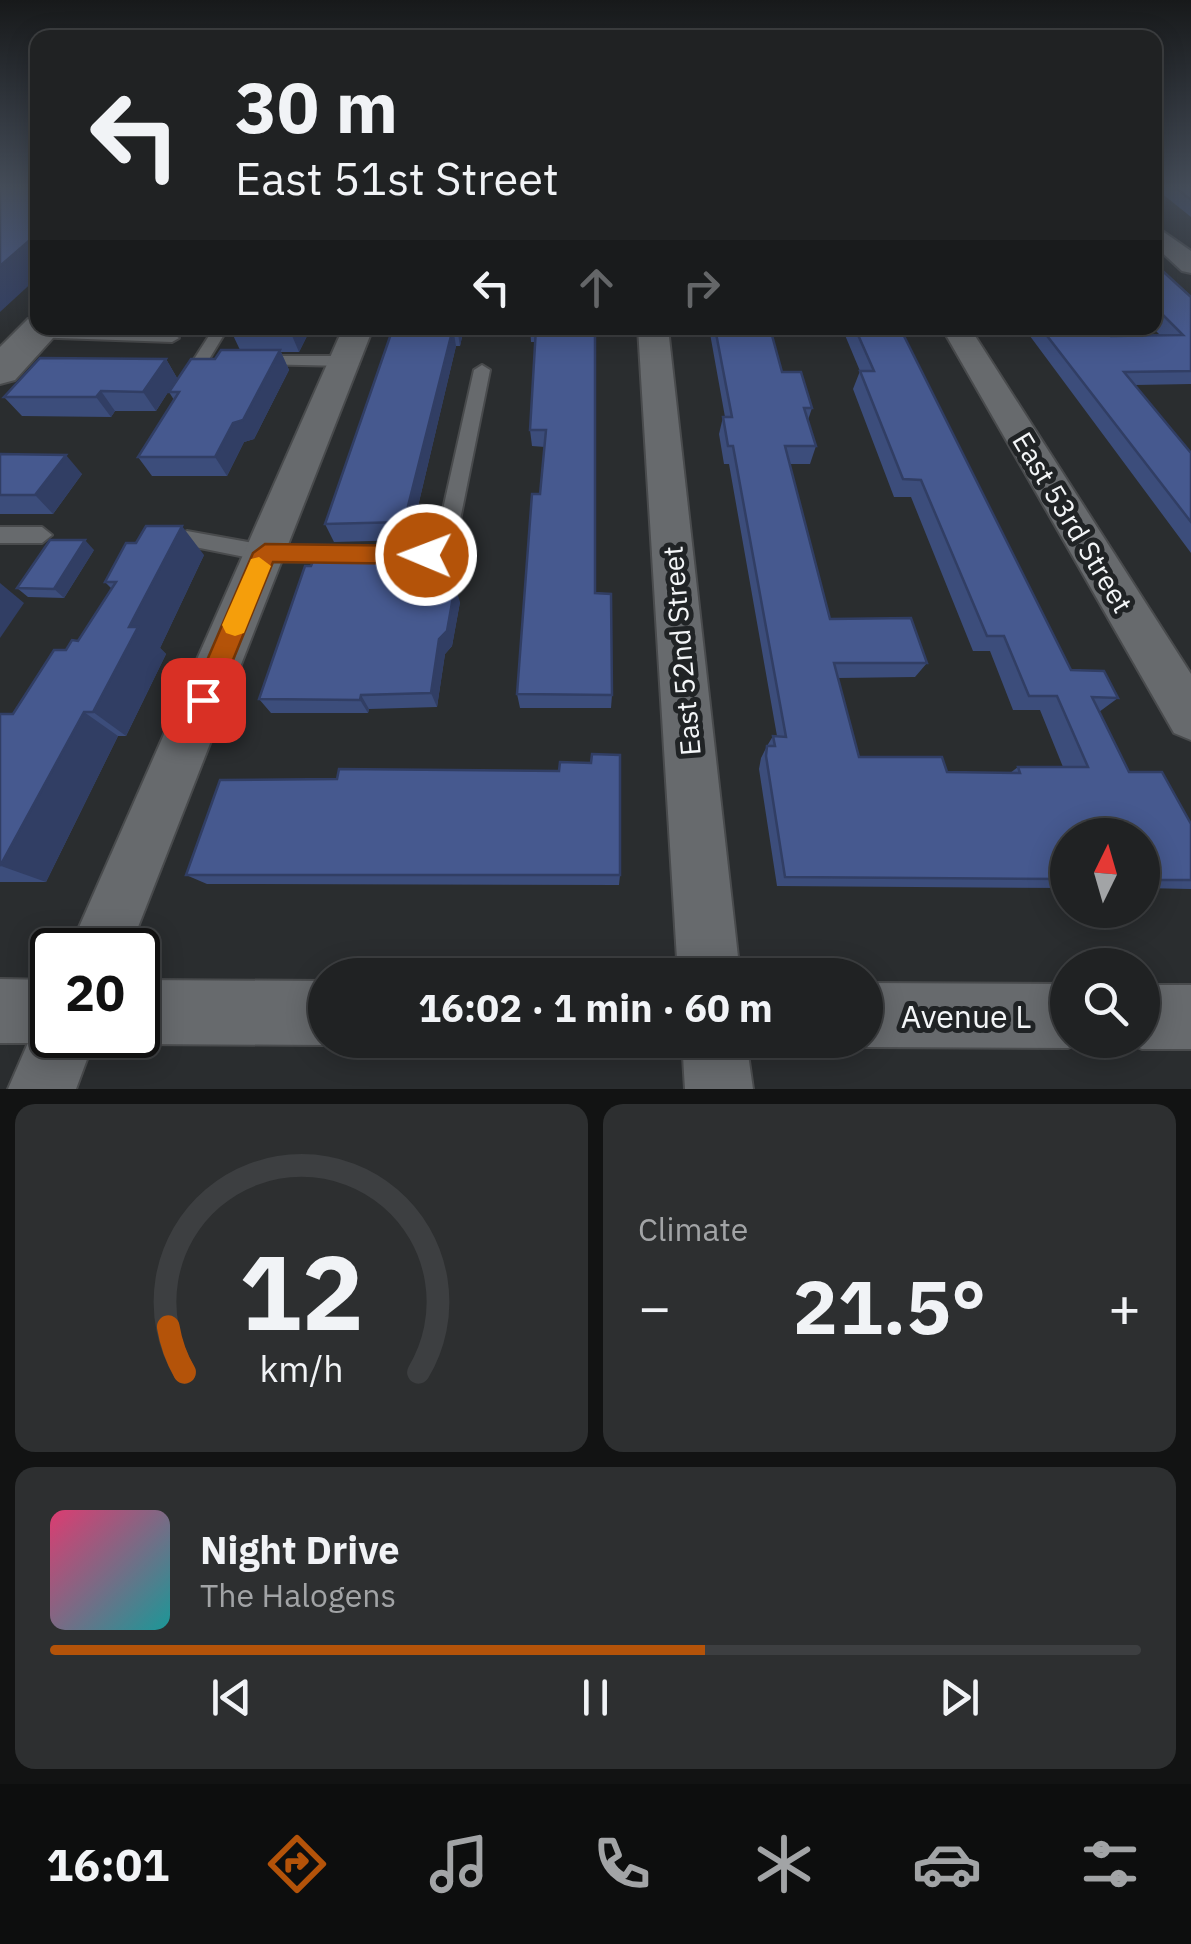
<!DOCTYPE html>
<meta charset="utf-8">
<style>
:root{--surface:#202223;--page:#2d2f30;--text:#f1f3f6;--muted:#a2a4a6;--line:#3d3f41;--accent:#b45309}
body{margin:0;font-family:"IBM Plex Sans",sans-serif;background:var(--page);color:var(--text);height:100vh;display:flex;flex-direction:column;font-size:38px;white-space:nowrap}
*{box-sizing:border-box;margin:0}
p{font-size:32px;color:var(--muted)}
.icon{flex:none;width:55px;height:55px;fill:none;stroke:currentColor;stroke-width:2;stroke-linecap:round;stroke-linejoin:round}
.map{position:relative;height:1089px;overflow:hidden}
.details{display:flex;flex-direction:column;gap:15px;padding:15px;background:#121313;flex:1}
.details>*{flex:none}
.guide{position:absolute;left:30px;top:30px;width:1132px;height:305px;border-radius:20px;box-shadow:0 5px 25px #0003,0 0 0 2px var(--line);background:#202223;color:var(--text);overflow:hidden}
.needle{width:65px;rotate:5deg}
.controls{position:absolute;left:1050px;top:818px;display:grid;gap:20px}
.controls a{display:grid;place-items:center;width:110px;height:110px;border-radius:50%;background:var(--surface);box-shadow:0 5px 25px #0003,0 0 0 2px var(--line);font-size:50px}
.speed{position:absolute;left:30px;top:928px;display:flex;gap:20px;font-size:50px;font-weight:700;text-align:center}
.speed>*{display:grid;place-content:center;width:130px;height:130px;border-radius:50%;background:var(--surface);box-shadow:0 5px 25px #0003,0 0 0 2px var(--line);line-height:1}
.speed .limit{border:5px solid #111;border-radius:15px;background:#fff;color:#111}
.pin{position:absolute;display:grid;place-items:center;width:85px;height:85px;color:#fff;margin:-42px;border-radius:20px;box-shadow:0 5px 15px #0006}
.me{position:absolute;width:110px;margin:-55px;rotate:271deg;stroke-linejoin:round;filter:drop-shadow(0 0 8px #0008)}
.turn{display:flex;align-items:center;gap:35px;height:210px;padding:0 40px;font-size:45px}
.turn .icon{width:130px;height:130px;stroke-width:2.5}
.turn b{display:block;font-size:70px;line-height:85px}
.lanes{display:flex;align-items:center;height:95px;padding:0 40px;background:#0003;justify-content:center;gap:50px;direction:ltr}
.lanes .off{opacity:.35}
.big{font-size:75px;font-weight:800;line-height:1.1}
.details .card{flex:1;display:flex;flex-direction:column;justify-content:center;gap:15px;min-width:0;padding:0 35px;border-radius:20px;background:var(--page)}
.details .dial{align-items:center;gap:0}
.dial svg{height:260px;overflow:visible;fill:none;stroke:var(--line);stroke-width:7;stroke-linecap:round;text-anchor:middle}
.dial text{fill:var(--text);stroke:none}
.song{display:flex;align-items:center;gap:30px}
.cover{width:120px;height:120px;border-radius:15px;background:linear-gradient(135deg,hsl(340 70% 55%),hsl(180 70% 35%))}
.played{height:10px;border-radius:5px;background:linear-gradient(90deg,var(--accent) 60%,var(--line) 60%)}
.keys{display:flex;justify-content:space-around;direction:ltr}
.heat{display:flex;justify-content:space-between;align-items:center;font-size:55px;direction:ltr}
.details .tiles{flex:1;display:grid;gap:15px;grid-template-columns:1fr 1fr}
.card:last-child{grid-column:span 2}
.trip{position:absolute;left:308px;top:958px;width:575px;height:100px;border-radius:50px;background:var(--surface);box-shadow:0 5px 25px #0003,0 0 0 2px var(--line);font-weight:800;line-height:100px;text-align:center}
.dock{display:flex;height:160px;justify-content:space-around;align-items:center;background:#0d0e0e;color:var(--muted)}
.dock .icon{width:70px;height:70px}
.dock .active{color:var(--accent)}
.dock b{font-size:45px;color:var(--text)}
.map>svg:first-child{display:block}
</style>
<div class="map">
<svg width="1191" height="1089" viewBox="0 0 1191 1089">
<rect width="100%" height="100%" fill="#2a2d2f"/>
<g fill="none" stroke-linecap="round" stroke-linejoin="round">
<defs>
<g id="lane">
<polygon points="214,328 228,328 194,384 182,384 180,381"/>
<polygon points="35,330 172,334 179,338 172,342 30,337 28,334"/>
<polygon points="262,356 345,356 353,361 345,366 257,364 257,358"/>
<polygon points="482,365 490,370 457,535 433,561 426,563 366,560 363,554 366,548 421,547 438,532 474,370"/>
<polygon points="0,527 42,527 52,535 42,543 0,543"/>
<polygon points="187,531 265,545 344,546 351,548 354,554 351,560 344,562 265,561 180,544 177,539 180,534"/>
</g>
<g id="street">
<polygon points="1155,226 1191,251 1191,273 1182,271 1155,246"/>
<polygon points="343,328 373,328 129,950 69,950"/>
<polygon points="638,328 668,328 740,975 678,975"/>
<polygon points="942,328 970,328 1191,674 1191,740 1174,733"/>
<polygon points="0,979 52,980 52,1035 96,1035 76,1089 8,1089 28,1043 0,1043"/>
<polygon points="138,980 325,981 325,1040 336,1040 325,1045 138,1044 117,1035 138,1035"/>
<polygon points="865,983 1068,984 1068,1040 1087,1040 1068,1048 865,1047 849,1040 865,1040"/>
<polygon points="1142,985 1191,985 1191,1049 1142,1049 1121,1040 1142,1040"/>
<polygon points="682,1040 746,1040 753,1089 685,1089"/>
</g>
<polygon id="secondary" points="38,317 38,328 62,328 15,380 0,384 0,347 28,319"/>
</defs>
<use href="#lane" stroke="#494b4d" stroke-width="4"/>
<use href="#street" stroke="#494b4d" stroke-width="4"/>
<use href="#secondary" stroke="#494b4d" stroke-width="4"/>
<use href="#lane" fill="#676a6d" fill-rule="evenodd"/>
<use href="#street" fill="#676a6d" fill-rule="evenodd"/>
<use href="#secondary" fill="#676a6d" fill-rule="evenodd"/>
</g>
<g fill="#3c4d7b">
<polygon points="1156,187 1191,187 1191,217 1155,188"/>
<polygon points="1155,264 1191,297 1191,384 1135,385 1191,453 1191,553 1024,328 1104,328 1111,336 1161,336 1153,328 1155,328"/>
<polygon points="311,328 299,352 281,352 289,370 254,439 244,442 227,476 152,476 138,457 174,400 169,392 215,359 240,350 231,331"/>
<polygon points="393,328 464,328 460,346 456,346 410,540 334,542 325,524"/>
<polygon points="530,328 595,328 595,593 612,695 611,708 520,708 517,694 545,447 532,446 530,430 535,342 531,342"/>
<polygon points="709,328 770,328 782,372 812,408 808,420 816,446 810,464 790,464 830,619 927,663 915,677 838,678 859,757 947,772 1010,773 1018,767 1063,767 1040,710 1013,710 990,651 973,651 911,497 894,497 853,389 860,371 842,328 900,328 1071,670 1118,698 1099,712 1129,772 1191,824 1191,889 1142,888 1142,835 1068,835 1068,888 777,886 759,769 761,758 767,746 773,736 777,736 729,464 724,464 719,434 723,417 725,417"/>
<polygon points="166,359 177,378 156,411 115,411 111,417 22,416 4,397"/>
<polygon points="0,454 82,474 53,514 0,514"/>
<polygon points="398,549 404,565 400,585 460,602 452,646 445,654 437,707 369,709 368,713 271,713 259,699 311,566"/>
<polygon points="94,550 64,598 28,597 17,588"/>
<polygon points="204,555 160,648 166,654 126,736 118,736 46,882 0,882 0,714 13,714 66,650 78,641 112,589 105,582"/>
<polygon points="337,779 620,875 619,885 207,884 186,875"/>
</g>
<g fill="#313e64">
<polygon points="38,233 38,277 0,312 0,266"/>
<polygon points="292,328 311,328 299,352 290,331"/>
<polygon points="453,328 456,346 410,540 404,522"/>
<polygon points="457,328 464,328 460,346"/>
<polygon points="280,350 289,370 254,439 244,442 227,476 215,457 233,423"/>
<polygon points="166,359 177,378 156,411 143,392"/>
<polygon points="101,391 115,411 111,417 96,397"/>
<polygon points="66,455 82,474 53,514 35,495"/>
<polygon points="182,526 204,555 160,648 166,654 126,736 93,712 129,627"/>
<polygon points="85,540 94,550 64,598 54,589"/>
<polygon points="398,549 404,565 397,601 391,585"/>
<polygon points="0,583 24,603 0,638"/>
<polygon points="455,586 460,602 452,646 445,654 437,707 431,693 439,639"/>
<polygon points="361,695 369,709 368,713 360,700"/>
<polygon points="84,712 118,736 46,882 1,866"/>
</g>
<g fill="#46598f" stroke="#313e64" stroke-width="2.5">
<polygon points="0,187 38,187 38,233 0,266"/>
<polygon points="1175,187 1191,187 1191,200"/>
<polygon points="1155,264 1191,297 1191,371 1124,372 1191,453 1191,522 1041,328 1104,328 1111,336 1183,335 1155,307"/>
<polygon points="233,328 292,328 290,331 231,331"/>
<polygon points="393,328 453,328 404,522 325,524"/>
<polygon points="536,328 595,328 595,593 611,594 612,695 517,694 532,494 540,494 546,430 530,430"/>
<polygon points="715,328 770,328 782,372 801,372 812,408 804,408 816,446 785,446 830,619 911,618 927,663 834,663 859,757 942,757 947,772 1020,773 1018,767 1088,767 1057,696 1029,696 1004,636 987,636 921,480 903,479 860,371 874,371 855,328 900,328 1071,670 1104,671 1118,698 1092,697 1129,772 1162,772 1191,824 1191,880 1142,880 1142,835 1068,835 1068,879 785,877 766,756 767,746 775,746 773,736 786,737 733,446 728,446 723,417 732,417"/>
<polygon points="221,350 280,350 243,420 233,423 215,457 138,457 179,392 169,392 191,359 215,359"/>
<polygon points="40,358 166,359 143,392 101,391 96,397 4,397"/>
<polygon points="0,454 66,455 35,495 0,495"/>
<polygon points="146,526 182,526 129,627 138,627 93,712 84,712 0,866 0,714 13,714 54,650 66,650 72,640 78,641 116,582 105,582 126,543 136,543"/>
<polygon points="50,540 85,540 54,589 17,588"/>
<polygon points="318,549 398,549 391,585 455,586 447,631 439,639 431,693 361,695 360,700 259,699 305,566 311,566"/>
<polygon points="592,754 620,755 620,875 186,875 220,780 337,779 339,769 559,771 560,762 591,763"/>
</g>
<linearGradient id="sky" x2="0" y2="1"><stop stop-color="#17191a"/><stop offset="0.55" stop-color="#444c58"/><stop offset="1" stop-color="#444c58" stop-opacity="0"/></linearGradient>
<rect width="1191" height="340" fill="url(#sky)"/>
<polygon fill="#b45309" stroke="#753606" stroke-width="2.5" points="265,544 426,546 438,555 426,564 273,562 213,709 203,713 194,709 190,700 253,553"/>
<polygon fill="#f59e0b" points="259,557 271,566 244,633 235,636 226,633 222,625 251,559"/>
<g text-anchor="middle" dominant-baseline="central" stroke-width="10" stroke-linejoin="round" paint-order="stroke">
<g font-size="28" fill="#f3f5f7" stroke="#202325">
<text transform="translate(1073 522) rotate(59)">East 53rd Street</text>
<text transform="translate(681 651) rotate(-95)">East 52nd Street</text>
</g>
<g font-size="32" fill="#f3f5f7" stroke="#202325">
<text x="966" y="1016">Avenue L</text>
</g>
</g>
</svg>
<div class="controls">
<a><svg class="needle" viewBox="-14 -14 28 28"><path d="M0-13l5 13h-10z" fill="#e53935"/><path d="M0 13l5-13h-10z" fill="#a2a4a6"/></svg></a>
<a><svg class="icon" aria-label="search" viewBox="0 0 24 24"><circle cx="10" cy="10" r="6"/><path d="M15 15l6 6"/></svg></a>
</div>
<div class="speed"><div class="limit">20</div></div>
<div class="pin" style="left:203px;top:700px;background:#d93025"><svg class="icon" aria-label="arrive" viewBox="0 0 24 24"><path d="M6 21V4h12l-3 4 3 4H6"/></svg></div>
<svg class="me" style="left:426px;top:555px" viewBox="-20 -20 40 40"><circle r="17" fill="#b45309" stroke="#fff" stroke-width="3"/><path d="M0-11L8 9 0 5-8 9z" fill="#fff"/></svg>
<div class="trip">16:02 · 1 min · 60 m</div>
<div class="guide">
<div class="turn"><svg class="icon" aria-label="left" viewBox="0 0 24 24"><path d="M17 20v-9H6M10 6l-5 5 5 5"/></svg><div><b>30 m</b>East 51st Street</div></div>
<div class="lanes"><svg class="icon" aria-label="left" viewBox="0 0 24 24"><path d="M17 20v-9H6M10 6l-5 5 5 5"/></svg><svg class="icon off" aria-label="ahead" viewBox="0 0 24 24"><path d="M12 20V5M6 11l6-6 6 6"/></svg><svg class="icon off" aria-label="right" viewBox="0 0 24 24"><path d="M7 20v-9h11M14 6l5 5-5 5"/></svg></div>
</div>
</div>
<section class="details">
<div class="tiles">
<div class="card dial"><svg viewBox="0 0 100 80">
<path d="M14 69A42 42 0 1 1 86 69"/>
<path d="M14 69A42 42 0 0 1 9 55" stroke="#b45309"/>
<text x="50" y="56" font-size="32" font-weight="700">12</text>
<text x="50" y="72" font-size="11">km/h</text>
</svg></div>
<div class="card"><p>Climate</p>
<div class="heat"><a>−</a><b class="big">21.5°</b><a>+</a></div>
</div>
<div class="card">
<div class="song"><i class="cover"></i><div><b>Night Drive</b><p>The Halogens</p></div></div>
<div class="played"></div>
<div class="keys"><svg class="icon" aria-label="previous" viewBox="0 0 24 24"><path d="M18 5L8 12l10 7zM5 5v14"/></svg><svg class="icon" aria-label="pause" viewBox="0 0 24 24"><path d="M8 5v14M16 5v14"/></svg><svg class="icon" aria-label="next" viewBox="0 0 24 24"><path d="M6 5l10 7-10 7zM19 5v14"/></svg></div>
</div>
</div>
</section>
<nav class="dock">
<b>16:01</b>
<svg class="icon active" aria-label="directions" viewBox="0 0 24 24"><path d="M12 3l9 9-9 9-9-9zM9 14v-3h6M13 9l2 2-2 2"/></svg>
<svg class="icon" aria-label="music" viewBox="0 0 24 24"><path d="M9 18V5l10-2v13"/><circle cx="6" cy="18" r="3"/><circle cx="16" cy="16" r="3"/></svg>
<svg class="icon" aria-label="phone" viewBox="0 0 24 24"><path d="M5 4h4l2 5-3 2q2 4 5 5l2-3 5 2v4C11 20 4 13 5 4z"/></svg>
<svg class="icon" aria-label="climate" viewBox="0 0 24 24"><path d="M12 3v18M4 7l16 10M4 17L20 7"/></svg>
<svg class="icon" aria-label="car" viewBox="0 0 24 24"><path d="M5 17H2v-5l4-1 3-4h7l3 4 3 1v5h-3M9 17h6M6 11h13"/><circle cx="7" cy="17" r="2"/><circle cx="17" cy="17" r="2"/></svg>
<svg class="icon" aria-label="filters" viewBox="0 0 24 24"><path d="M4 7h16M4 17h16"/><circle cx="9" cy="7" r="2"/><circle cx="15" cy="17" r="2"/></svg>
</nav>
